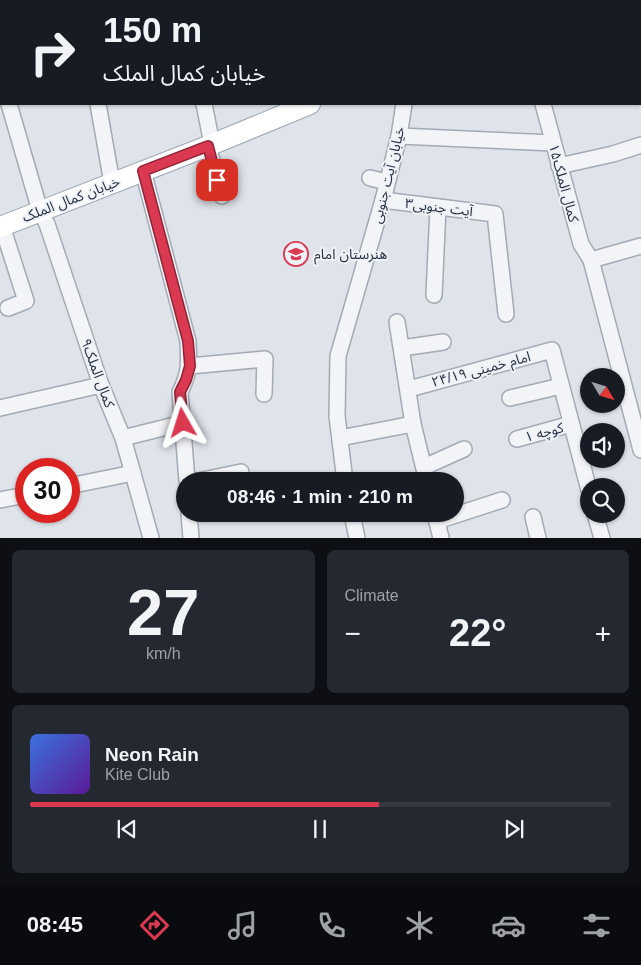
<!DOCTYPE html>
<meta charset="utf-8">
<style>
:root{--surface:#171b24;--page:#242831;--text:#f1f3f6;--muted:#9ea1a6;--line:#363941;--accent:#db3851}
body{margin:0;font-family:Helvetica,"Noto Sans Arabic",sans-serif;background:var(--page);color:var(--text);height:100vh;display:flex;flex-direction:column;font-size:19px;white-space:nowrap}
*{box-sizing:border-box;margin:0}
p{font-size:16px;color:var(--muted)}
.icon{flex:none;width:28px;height:28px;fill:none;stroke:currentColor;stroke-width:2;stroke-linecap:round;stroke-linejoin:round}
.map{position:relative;height:538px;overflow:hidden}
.panel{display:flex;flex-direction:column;gap:12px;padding:12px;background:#0d0f14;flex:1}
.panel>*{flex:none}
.guide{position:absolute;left:0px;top:0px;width:641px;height:105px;box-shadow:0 1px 4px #0004;background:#171b24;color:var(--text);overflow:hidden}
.needle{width:32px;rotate:128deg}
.buttons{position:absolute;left:580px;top:368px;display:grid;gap:10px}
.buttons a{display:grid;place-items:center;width:45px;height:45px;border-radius:50%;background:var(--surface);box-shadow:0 1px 4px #0004;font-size:25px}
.speed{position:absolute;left:15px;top:458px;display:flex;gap:10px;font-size:25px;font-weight:700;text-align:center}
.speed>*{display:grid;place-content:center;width:65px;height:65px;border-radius:50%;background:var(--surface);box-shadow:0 1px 4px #0004;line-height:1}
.speed .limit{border:8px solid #d22;background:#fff;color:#111}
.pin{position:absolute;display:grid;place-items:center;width:42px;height:42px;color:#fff;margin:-21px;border-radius:10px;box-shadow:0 2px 8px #0006}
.me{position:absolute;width:55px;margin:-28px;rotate:354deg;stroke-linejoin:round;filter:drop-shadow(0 0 4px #0008)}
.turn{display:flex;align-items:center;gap:18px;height:105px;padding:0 20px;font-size:22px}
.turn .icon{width:65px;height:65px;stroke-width:2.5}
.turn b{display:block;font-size:35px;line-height:42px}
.big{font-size:38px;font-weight:800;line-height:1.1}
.panel .card{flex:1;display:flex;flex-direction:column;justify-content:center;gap:8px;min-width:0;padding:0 18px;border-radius:8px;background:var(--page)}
.panel .dial{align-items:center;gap:0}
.dial b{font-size:65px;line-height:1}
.song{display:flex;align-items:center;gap:15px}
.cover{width:60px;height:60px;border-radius:8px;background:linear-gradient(135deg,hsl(220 70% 55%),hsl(270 70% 35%))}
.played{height:5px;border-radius:2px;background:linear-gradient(90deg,var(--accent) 60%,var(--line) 60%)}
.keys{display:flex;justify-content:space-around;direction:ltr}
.heat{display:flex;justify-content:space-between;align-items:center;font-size:28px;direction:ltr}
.panel .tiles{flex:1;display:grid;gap:12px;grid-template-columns:1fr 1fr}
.card:last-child{grid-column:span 2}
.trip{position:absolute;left:176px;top:472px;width:288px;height:50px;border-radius:25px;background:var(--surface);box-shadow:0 1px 4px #0004;font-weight:800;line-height:50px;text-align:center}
.tab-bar{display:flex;height:80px;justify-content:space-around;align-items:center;background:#090b0e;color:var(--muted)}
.tab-bar .icon{width:35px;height:35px}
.tab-bar .active{color:var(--accent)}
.tab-bar b{font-size:22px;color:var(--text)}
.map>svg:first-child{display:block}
</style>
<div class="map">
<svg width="641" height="538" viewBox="0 0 641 538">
<rect width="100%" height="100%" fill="#dfe3ea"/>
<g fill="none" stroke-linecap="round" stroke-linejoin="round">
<defs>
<g id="minor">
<polyline points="81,0 81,1"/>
<polyline points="207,0 207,1"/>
<polyline points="282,0 282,1"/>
<polyline points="423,1 423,0"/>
<polyline points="0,72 1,76"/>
<polyline points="9,104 40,211 47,224 101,385 123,438 151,538"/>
<polyline points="98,104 112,183"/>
<polyline points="204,104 212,144"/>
<polyline points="543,104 581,244 591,260 641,450"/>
<polyline points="399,136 553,143"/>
<polyline points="208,146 222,196"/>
<polyline points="559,166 613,154 641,145"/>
<path d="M 143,171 L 188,341 C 189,362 190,373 180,392 L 187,481"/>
<polyline points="370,178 387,182"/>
<polyline points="383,200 495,214 506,314"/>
<polyline points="2,226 26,301 8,308"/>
<polyline points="591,260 641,246"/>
<polyline points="434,295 438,207"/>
<polyline points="397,322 413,424 427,481"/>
<polyline points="402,348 443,342"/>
<polyline points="190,366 265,359 264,394"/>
<polyline points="409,389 552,350 589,490"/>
<polyline points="510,398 561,386"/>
<polyline points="0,408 101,385"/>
<polyline points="123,438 183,423"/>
<polyline points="340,438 413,424"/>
<polyline points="517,439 571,424"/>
<polyline points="424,467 464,449"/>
<polyline points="198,481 241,472"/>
<polyline points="345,481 337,416 338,356 383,200 399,136 404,104"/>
<polyline points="69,486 133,473"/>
<polyline points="0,500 26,495"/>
<polyline points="189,514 191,538"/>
<polyline points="352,514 357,538"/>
<polyline points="435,514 441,538"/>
<polyline points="595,514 602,538"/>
<polyline points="533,517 538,538"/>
<polyline points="437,521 502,500"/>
</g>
<g id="major">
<polyline points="557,1 561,0"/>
<polyline points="0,227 208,146 310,104"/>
</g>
</defs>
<use href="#minor" stroke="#a4aab4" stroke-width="18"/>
<use href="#major" stroke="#9da7b6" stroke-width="22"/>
<use href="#minor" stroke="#f2f4f7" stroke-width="15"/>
<use href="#major" stroke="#fff" stroke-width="20"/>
</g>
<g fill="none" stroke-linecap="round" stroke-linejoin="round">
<defs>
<polyline id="route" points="183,423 180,392 186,380 190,366 188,341 143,171 208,146 217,180"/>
</defs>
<use href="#route" stroke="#8e2435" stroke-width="12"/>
<use href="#route" stroke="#db3851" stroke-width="9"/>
</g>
<defs>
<symbol id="school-ring" viewBox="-11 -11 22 22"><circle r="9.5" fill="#eef2f7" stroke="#db3851" stroke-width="1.5"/><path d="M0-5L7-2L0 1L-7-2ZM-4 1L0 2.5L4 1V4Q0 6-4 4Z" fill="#db3851"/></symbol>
</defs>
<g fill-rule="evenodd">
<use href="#school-ring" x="282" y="240" width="28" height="28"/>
</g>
<g text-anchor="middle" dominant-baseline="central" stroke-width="4" stroke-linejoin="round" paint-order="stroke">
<g font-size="14" fill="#263042" stroke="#eef2f7">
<text transform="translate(388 175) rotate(-76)">خیابان آیت جنوبی</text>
<text transform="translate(564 183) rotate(75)">کمال الملک۱۵</text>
<text transform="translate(71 199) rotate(-21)">خیابان کمال الملک</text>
<text transform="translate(439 207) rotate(7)">آیت جنوبی۳</text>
<text transform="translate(481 369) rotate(-15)">امام خمینی ۲۴/۱۹</text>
<text transform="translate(98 373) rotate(70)">کمال الملک۹</text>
<text transform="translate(544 432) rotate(-15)">کوچه ۱</text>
</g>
<g font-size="14" fill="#263042" stroke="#eef2f7" text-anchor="start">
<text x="314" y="254">هنرستان امام</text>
</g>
</g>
</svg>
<div class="buttons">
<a><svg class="needle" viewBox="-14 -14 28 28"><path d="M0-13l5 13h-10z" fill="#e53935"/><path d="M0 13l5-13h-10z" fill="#9ea1a6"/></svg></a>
<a><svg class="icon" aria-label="sound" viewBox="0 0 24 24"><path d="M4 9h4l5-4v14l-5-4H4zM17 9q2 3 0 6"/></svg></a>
<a><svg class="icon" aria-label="search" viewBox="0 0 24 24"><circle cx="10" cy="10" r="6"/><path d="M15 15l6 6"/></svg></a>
</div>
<div class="speed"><div class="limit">30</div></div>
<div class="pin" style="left:217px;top:180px;background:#d93025"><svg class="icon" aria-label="arrive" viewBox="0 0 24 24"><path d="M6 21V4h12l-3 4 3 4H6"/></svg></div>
<svg class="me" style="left:183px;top:423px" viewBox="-20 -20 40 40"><path d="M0-17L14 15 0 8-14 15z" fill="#db3851" stroke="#fff" stroke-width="4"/></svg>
<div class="trip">08:46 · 1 min · 210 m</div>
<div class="guide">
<div class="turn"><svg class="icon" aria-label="right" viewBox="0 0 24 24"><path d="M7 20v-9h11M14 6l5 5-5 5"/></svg><div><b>150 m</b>خیابان کمال الملک</div></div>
</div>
</div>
<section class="panel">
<div class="tiles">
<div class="card dial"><b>27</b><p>km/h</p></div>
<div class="card"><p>Climate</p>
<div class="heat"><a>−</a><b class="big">22°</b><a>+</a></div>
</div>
<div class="card">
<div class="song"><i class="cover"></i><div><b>Neon Rain</b><p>Kite Club</p></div></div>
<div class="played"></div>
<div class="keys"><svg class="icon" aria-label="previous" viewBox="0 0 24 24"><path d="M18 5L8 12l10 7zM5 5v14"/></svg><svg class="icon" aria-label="pause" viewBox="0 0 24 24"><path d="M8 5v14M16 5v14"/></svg><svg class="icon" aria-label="next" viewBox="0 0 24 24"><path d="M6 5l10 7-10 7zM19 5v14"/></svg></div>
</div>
</div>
</section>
<nav class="tab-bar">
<b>08:45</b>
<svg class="icon active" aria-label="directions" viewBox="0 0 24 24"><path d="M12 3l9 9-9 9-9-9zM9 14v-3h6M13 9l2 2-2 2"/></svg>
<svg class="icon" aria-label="music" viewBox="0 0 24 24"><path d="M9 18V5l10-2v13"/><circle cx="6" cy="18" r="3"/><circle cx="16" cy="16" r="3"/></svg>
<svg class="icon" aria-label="phone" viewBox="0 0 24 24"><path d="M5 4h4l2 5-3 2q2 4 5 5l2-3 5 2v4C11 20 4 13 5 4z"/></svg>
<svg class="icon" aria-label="climate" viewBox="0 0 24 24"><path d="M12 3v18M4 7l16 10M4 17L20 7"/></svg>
<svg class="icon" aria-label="car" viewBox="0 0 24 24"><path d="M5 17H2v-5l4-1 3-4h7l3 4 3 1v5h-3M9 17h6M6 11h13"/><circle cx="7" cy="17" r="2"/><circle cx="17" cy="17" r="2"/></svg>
<svg class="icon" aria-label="filters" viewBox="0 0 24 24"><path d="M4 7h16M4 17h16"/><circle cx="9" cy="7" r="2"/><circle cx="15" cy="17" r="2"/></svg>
</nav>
